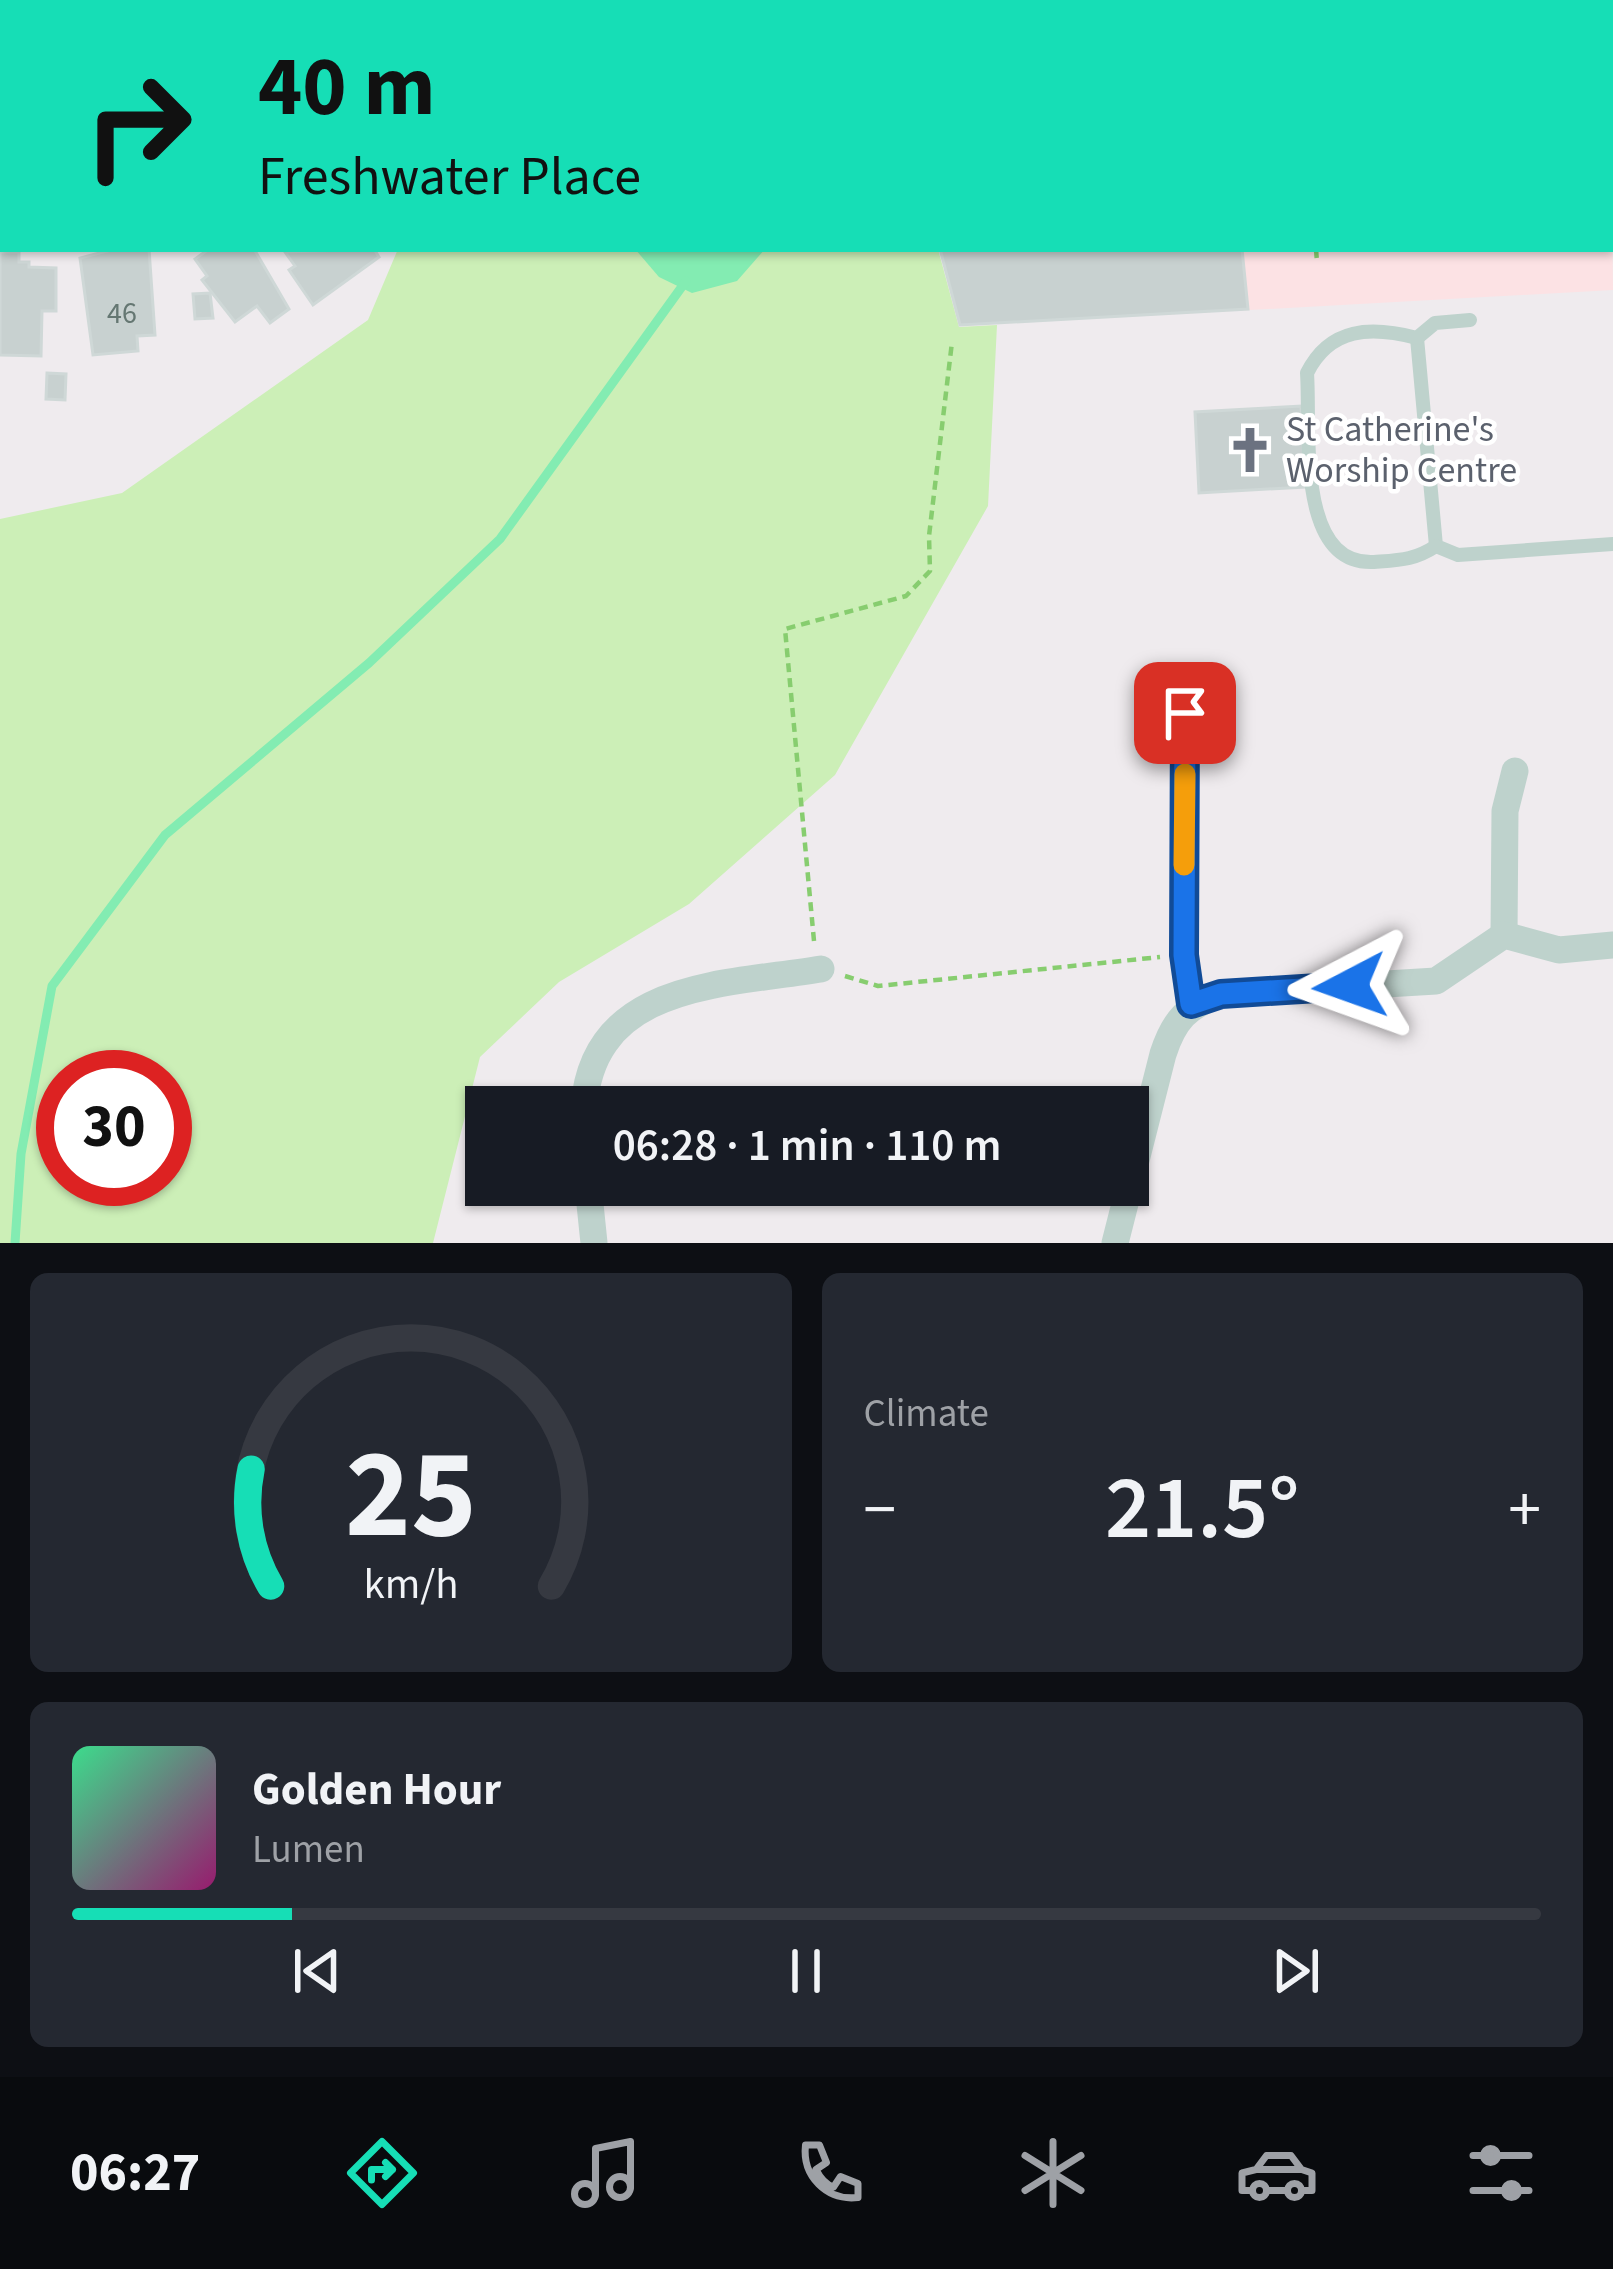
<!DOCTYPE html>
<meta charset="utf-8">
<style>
:root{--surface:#171b24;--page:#242831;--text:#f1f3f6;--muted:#9ea1a6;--line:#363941;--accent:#16deb6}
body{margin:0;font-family:"Source Sans 3",sans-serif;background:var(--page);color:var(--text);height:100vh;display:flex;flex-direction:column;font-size:45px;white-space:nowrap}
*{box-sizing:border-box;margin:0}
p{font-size:39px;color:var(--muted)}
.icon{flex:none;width:66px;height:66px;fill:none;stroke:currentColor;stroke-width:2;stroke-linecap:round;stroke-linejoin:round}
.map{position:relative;height:1243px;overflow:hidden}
.side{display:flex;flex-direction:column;gap:30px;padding:30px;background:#0d0f14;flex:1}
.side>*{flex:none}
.guide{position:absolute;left:0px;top:0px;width:1614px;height:252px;box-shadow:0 3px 9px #0004;background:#16deb6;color:#111;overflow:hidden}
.speed{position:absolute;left:36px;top:1050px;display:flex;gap:24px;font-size:60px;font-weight:700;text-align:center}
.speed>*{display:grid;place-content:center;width:156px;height:156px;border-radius:50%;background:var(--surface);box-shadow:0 3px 9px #0004;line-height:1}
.speed .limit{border:18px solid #d22;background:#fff;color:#111}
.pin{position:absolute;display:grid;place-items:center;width:102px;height:102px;color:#fff;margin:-51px;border-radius:24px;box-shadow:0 6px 18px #0006}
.me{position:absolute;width:132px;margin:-66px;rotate:266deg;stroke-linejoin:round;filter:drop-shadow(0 0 9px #0008)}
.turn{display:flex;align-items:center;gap:42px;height:252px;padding:0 60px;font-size:54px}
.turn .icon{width:156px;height:156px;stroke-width:2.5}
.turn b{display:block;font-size:84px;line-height:102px}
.big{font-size:90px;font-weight:600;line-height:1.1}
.side .card{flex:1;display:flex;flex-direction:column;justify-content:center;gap:18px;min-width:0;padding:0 42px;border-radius:18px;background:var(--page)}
.side .dial{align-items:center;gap:0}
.dial svg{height:312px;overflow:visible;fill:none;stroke:var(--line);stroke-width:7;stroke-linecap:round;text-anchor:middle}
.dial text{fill:var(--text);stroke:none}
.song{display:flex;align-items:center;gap:36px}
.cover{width:144px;height:144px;border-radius:18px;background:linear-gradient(135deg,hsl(150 70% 55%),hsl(320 70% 35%))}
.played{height:12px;border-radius:6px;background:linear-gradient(90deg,var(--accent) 15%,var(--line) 15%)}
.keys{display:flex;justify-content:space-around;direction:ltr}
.heat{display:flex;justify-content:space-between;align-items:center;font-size:66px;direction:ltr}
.side .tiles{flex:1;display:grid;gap:30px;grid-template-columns:1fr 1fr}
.card:last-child{grid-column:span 2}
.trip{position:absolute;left:465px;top:1086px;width:684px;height:120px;border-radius:0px;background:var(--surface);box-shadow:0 3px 9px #0004;font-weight:600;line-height:120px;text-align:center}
.menu{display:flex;height:192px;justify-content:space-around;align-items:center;background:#090b0e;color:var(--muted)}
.menu .icon{width:84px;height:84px}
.menu .current{color:var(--accent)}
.menu b{font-size:54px;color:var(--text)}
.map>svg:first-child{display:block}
</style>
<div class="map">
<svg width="1613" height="1243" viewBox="0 0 1613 1243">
<rect width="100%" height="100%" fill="#efebee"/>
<g fill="#fce2e4">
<polygon points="983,0 1547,0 1548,3 984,3"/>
<polygon points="1611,130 1613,290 959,326 939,249 1611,249"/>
</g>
<g fill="#ccefb7" fill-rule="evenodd">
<polygon points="0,0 230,0 230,3 3,3 3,150"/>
<polygon points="502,0 980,0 981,3 500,3"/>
<path d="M 398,249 L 938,249 L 959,327 L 997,325 L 988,506 L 835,775 L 689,904 L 559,982 L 480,1057 L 433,1243 L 0,1243 L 0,519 L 122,493 L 368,320 ZM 63,1077 L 165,1077 L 165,1179 L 63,1179 Z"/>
</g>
<polygon fill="#83ecb2" points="635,249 765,249 737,281 692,293 659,277"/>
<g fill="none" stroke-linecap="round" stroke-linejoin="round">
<g stroke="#83ecb2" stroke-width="9">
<polyline points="778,0 778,3"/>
<polyline points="15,1243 21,1154 52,986 165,835 369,663 500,539 686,281"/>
</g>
</g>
<g fill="#c8d1d0" stroke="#cfd8d7" stroke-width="3">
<polygon points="984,0 1076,0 1082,3 985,3"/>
<polygon points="149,249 155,335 137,336 138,351 93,355 80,258 115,249"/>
<polygon points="209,249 254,249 289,309 270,323 257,306 235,322 202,280 207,276 195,259"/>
<polygon points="374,249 379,257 313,305 289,270 295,266 285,252"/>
<polygon points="940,249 1242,249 1248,309 960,325"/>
<polygon points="0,252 19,252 19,262 29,262 29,267 56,268 56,311 42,311 41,356 0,355"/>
<polygon points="210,293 213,318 195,319 193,294"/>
<polygon points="47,373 66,374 65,400 46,399"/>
<polygon points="1301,406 1305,487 1199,493 1195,412"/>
</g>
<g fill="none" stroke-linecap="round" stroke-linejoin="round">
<g stroke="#87cd6f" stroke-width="4.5" stroke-dasharray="9 6" stroke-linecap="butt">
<polyline points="1316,249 1317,262"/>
<polyline points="814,941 785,629 906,596 930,571 929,536 952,342"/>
<polyline points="845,976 878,986 1160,957"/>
</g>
<g stroke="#bed2cc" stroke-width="14">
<polyline points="1417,338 1436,546 1458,555 1613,544"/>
<path d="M 1436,546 C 1415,560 1400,560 1374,562 C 1295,566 1311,429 1307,373 C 1330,327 1371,326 1417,338 L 1435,323 L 1470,320"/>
</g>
<g stroke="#bed2cc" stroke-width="27">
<polyline points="261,0 261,3"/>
<polyline points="0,186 3,188"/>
<polyline points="1185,713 1184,955 1191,1004"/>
<polyline points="1504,935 1505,811 1515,771"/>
<path d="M 584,1107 C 593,981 726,985 821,969"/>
<polyline points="588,1185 594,1243"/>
<path d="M 1115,1243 L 1163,1054 C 1174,1020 1187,1006 1221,994 L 1436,981 L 1504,935 L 1559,950 L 1613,945"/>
</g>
<g stroke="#aaccc3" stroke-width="42">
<polyline points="1590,0 1592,3"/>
<polyline points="1611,42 1613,46"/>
</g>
</g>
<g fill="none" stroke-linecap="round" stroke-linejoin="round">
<defs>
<polyline id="route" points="1185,713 1184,955 1191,1004 1221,994 1350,986"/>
</defs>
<use href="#route" stroke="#114b97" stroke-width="30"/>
<use href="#route" stroke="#1a73e8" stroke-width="21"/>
<polyline stroke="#f59e0b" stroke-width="21" points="1184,865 1185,774"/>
</g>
<defs>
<symbol id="church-bare" viewBox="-9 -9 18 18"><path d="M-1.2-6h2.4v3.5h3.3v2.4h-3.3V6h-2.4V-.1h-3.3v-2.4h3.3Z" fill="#6b7280" stroke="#fff" stroke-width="2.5" paint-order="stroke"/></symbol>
</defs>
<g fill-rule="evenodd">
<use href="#church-bare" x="1217" y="417" width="66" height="66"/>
</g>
<g text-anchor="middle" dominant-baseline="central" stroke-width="9" stroke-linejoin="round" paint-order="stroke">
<g font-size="30" fill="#657772">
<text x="122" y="313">46</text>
</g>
<g font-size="36" fill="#5b616d" stroke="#fff" text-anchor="start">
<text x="1286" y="429">St Catherine's<tspan x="1286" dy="41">Worship Centre</tspan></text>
</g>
</g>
</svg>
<div class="speed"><div class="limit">30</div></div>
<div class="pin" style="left:1185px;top:713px;background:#d93025"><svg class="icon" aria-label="arrive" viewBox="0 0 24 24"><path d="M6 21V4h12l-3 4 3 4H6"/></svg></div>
<svg class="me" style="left:1350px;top:986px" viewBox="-20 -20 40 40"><path d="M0-17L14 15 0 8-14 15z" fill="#1a73e8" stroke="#fff" stroke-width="4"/></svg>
<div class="trip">06:28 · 1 min · 110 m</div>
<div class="guide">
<div class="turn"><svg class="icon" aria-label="right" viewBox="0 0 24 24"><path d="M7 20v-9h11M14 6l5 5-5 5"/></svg><div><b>40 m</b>Freshwater Place</div></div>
</div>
</div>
<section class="side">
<div class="tiles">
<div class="card dial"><svg viewBox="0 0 100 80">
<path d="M14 69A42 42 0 1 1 86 69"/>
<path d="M14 69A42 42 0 0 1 9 39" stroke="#16deb6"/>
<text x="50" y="56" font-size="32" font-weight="700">25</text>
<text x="50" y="72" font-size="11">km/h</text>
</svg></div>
<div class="card"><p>Climate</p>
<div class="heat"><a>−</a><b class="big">21.5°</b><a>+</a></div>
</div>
<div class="card">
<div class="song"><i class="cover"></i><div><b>Golden Hour</b><p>Lumen</p></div></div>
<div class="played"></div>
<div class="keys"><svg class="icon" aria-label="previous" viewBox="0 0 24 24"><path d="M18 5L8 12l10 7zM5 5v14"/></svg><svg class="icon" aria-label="pause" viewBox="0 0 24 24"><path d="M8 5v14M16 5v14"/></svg><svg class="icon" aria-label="next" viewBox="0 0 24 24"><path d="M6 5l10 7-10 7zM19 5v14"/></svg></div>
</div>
</div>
</section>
<nav class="menu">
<b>06:27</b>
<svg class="icon current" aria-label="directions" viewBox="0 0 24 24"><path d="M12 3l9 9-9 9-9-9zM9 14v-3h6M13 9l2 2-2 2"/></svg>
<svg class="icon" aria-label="music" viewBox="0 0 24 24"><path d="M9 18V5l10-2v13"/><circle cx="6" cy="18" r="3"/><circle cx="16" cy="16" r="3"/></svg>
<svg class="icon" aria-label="phone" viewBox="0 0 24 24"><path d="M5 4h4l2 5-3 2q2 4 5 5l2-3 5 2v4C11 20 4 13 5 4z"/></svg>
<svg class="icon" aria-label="climate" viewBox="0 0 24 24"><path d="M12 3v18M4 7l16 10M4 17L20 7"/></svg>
<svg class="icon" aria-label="car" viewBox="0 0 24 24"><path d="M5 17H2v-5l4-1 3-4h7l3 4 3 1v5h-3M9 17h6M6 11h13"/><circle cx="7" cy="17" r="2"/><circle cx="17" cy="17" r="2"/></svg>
<svg class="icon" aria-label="filters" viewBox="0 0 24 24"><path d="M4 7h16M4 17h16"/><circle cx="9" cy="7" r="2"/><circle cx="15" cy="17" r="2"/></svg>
</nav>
